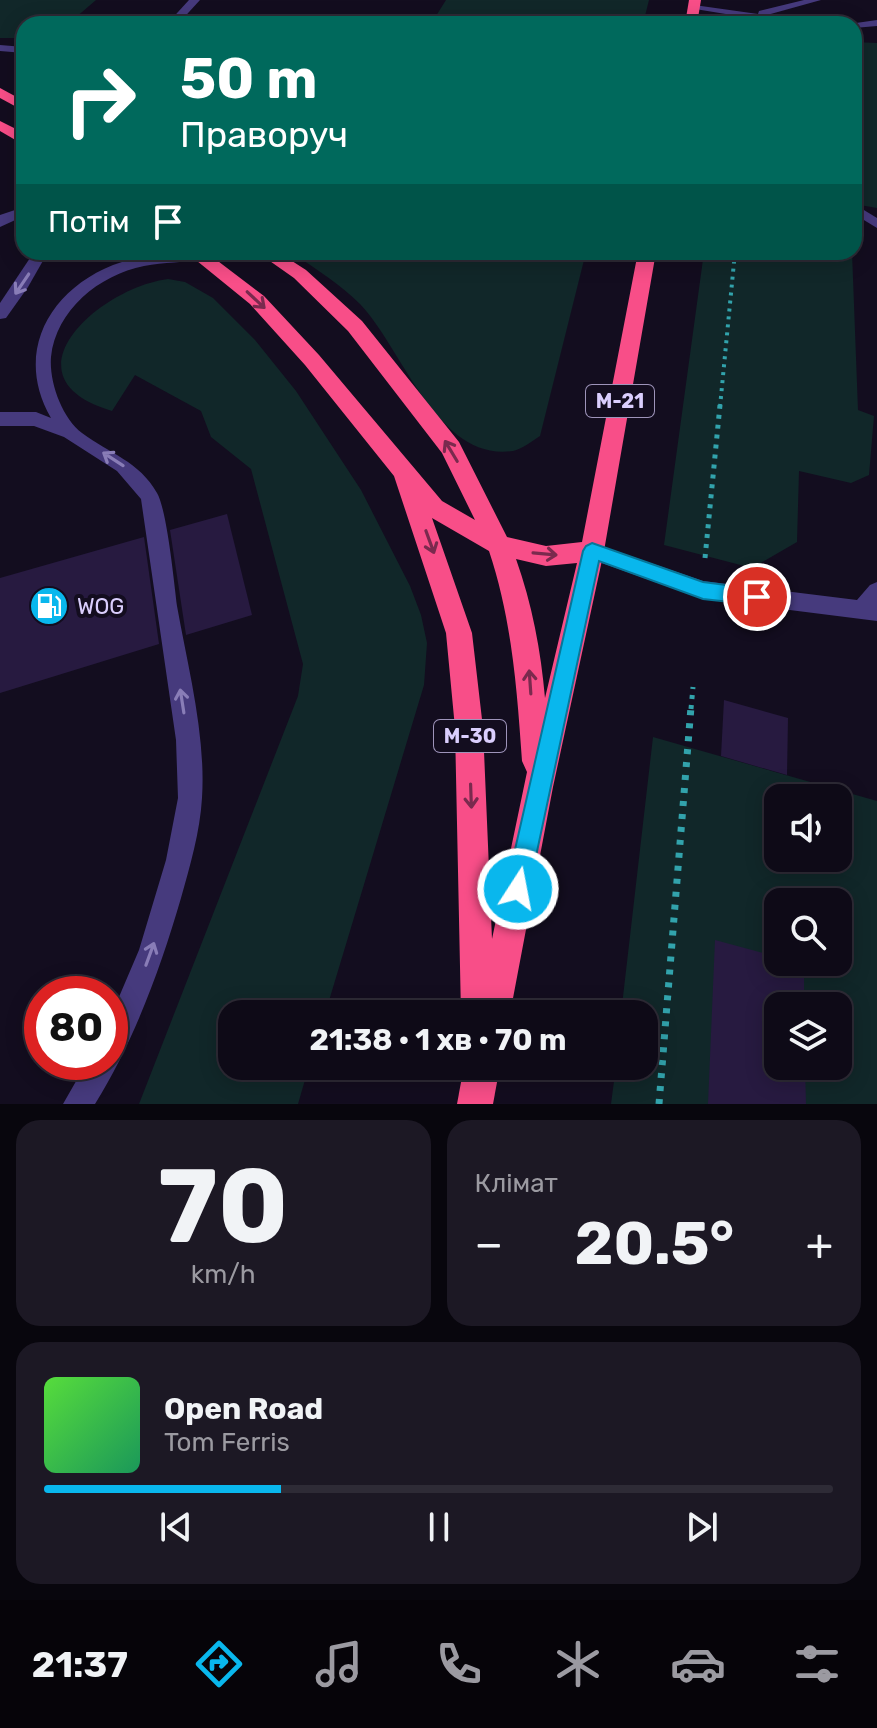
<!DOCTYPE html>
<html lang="uk">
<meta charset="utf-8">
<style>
:root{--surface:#0e0a17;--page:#1c1824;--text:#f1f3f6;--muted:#9b9aa1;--line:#2e2b36;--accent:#09b7ed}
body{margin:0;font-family:Rubik,sans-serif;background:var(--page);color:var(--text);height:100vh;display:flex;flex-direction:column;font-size:30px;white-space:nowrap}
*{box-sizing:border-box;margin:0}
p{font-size:26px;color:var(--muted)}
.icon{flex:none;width:44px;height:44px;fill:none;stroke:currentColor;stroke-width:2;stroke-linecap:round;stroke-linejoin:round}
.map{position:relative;height:1104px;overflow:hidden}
.side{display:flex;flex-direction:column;gap:16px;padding:16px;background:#08060d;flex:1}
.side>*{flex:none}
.hud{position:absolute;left:16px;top:16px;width:846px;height:244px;border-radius:24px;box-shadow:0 4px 20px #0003,0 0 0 2px var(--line);background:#00695c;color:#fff;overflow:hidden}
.controls{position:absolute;left:764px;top:784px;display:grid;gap:16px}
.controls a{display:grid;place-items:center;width:88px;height:88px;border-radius:16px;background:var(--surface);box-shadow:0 4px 20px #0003,0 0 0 2px var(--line);font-size:40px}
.speed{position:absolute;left:24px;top:976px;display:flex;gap:16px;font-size:40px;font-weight:700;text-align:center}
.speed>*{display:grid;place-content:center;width:104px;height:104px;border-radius:50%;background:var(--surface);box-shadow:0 4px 20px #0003,0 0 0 2px var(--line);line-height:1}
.speed .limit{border:12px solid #d22;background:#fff;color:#111}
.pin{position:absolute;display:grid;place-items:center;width:68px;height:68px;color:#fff;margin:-34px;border:4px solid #fff;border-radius:50%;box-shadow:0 2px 8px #0007}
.me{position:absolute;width:88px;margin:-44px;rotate:11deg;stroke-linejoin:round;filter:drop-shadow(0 0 6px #0008)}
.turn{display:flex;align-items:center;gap:28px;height:168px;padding:0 32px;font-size:36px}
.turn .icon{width:104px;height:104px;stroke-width:2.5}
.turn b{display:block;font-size:56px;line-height:68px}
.then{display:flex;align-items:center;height:76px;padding:0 32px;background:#0003;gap:16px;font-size:30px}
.big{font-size:60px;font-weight:700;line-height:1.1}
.side .widget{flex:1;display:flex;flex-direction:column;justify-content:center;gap:12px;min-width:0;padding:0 28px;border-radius:24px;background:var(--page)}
.side .dial{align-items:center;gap:0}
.dial b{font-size:104px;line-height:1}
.song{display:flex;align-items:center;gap:24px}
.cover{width:96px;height:96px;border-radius:12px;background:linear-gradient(135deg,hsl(110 70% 55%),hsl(150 70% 35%))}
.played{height:8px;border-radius:4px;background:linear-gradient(90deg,var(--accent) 30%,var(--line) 30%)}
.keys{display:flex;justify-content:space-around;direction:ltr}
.heat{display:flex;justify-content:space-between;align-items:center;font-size:44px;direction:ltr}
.side .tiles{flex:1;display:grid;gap:16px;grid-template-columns:1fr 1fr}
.widget:last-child{grid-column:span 2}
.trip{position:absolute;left:218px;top:1000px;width:440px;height:80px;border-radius:24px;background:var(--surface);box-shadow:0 4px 20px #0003,0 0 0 2px var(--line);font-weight:700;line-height:80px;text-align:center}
.dock{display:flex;height:128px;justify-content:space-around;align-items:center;background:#060409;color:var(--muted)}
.dock .icon{width:56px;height:56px}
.dock .selected{color:var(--accent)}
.dock b{font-size:36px;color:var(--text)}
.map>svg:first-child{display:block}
</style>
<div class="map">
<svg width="877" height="1104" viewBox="0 0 877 1104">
<rect width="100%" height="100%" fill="#130d1f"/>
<g fill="#112729" fill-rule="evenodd">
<polygon points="0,0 96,0 68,24 24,24 24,38 0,38"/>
<polygon points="446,0 649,0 643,24 431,24"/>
<polygon points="854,42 877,43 877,208 854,204"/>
<path d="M 291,252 L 586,252 L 540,436 C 532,441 522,449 513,451 C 437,462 403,349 360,304 C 340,284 314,268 291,252 Z"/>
<polygon points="704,252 852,252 858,410 874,416 869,475 851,483 799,471 797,542 752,568 664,545"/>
<path d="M 168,279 L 185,282 L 213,298 L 255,340 L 296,391 L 361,490 L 410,586 L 421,615 L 427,643 L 424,685 L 325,1014 L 232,1014 L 232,1066 L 309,1066 L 298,1104 L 139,1104 L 298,696 L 303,664 L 251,469 L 211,437 L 201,411 L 135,375 L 112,411 C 0,378 98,288 168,279 Z"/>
<path d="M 653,737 L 877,801 L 877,1104 L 611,1104 L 616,1066 L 644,1066 L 644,1014 L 621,1014 ZM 778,798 L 838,798 L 838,858 L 778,858 ZM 778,902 L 838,902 L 838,962 L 778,962 ZM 778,1006 L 838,1006 L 838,1066 L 778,1066 Z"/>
</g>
<g fill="#271a40">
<polygon points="227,514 252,615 186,635 170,530"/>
<polygon points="144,537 159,644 0,693 0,578"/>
<polygon points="724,700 788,718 787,775 721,756"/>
<polygon points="715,940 778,957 778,962 804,964 804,1006 778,1006 778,1066 805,1066 806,1104 708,1104"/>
</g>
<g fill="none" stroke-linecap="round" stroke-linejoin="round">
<polyline stroke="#32a3ac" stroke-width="4" stroke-dasharray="3 5" stroke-linecap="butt" points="720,407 735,252"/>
<g stroke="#32a3ac" stroke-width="5" stroke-dasharray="4 6" stroke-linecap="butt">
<polyline points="705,558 720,405"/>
<polyline points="691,709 693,687"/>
</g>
<polyline stroke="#32a3ac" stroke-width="7" stroke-dasharray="5 8" stroke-linecap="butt" points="659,1104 691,707"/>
<g fill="#463a7d" fill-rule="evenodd">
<polygon points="189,0 200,0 178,24 167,24"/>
<polygon points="804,0 821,0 767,15 815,24 787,24 689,8 694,5 758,14 759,11"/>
<polygon points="877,20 877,26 854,28 854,24 849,24"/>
<polygon points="0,45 24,47 24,53 0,51"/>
<polygon points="854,204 877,218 877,228 854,214"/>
<polygon points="24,207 24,216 0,227 0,215"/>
<polygon points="34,252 48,252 28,287 6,318 0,319 0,303"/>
<path d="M 204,252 L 204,258 C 185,263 164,262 144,266 C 99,275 56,310 51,357 C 49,382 62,418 82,433 C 110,454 139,461 157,493 C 167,510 174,582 177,606 C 188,668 206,735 202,798 C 200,832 190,866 181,898 C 160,970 134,1041 95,1104 L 63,1104 L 87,1062 L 110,1062 L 110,1018 L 139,950 L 166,860 L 178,798 L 176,740 L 141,499 L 117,471 L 64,437 L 34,426 L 0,426 L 0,412 L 36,412 L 51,418 C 14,354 48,291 113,265 C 143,254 173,252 204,252 Z"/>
<polygon points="592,543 703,581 857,600 870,585 877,582 877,621 703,599 585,557 582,551 585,545"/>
</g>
<g fill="#f84e88" fill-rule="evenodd">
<polygon points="689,0 701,0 697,24 685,24"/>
<polygon points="0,88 24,101 24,111 0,98"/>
<polygon points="0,121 24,133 24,145 0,131"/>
<path d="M 186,252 L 206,252 L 264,296 L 319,355 L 442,501 L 475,520 L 442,453 L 348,331 L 294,278 L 257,252 L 278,252 L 306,270 L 362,321 L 459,442 L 507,537 L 546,546 L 582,542 L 638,252 L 656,252 L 604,551 L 553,787 L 510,1014 L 461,1014 L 455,728 L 446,633 L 394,476 L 305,365 L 250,304 ZM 432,518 L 489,551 C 512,620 517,689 522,761 L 527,772 L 492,939 L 483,728 L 472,633 ZM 516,559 L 546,566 L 577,563 L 545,698 C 541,651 532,604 516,559 Z"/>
<polygon points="464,1066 500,1066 493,1104 457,1104"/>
</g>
</g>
<defs><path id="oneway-shaft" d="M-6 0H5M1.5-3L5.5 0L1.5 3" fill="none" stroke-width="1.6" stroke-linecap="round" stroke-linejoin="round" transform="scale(2)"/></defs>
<g stroke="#897db7">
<use href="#oneway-shaft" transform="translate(22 284) rotate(124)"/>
<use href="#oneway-shaft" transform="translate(113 459) rotate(-147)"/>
<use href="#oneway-shaft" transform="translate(182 701) rotate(-99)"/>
<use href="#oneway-shaft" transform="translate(150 954) rotate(-70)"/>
</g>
<g stroke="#7a2a4e">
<use href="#oneway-shaft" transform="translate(256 300) rotate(43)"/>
<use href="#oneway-shaft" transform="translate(451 451) rotate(-121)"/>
<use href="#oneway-shaft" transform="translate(430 542) rotate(70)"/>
<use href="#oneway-shaft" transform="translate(545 554) rotate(5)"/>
<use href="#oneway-shaft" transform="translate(530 682) rotate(-94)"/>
<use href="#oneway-shaft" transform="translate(471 796) rotate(88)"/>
</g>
<polygon fill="#09b7ed" stroke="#06779a" stroke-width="2" points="592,543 703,582 757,589 764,591 767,597 764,603 757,605 703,599 599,561 529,889 526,898 518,901 509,898 506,889 583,551 586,546"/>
<defs>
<symbol id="fuel-disc" viewBox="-11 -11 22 22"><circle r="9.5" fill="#09b7ed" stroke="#130d1f"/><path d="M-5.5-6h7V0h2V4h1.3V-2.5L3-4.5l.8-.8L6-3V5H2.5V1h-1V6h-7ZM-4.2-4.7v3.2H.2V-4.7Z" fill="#fff"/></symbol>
</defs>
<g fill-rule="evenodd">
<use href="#fuel-disc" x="27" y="584" width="44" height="44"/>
</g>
<g text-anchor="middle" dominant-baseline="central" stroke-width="8" stroke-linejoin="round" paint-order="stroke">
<g fill="#130d1f" stroke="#9e94ba" stroke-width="2">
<rect x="586" y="385" width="68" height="32" rx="6"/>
<rect x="434" y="720" width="72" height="32" rx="6"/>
</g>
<g font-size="20" font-weight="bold" fill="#dacefd">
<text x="620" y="401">М-21</text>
<text x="470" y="736">М-30</text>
</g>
<g font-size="22" fill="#dacefd" stroke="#130d1f" text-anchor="start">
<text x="77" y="606">WOG</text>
</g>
</g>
</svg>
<div class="controls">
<a><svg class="icon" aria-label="sound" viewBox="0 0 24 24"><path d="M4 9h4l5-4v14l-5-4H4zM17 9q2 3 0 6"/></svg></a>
<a><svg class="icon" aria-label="search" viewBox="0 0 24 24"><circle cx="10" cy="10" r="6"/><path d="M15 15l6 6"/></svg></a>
<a><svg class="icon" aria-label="layers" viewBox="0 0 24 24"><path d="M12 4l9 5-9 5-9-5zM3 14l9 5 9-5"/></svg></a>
</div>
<div class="speed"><div class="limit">80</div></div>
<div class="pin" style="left:757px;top:597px;background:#d93025"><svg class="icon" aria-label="arrive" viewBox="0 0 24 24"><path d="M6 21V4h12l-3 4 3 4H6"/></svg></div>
<svg class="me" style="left:518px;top:889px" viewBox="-20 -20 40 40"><circle r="17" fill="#09b7ed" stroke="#fff" stroke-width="3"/><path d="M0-11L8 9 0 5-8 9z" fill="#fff"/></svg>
<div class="trip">21:38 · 1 хв · 70 m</div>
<div class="hud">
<div class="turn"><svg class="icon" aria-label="right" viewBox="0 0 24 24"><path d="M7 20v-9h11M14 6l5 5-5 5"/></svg><div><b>50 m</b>Праворуч</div></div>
<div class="then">Потім<svg class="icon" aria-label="arrive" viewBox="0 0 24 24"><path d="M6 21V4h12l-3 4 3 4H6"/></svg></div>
</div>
</div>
<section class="side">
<div class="tiles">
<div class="widget dial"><b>70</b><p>km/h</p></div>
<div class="widget"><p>Клімат</p>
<div class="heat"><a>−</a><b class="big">20.5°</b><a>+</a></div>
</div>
<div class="widget">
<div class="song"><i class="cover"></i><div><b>Open Road</b><p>Tom Ferris</p></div></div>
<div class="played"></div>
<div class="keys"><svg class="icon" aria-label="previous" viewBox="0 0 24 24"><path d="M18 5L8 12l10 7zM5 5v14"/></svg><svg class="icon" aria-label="pause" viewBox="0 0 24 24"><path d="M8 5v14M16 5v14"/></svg><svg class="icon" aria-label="next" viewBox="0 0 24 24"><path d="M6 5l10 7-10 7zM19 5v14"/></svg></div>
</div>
</div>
</section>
<nav class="dock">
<b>21:37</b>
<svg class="icon selected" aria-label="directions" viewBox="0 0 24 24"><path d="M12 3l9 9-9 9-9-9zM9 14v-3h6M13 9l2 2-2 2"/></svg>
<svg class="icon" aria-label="music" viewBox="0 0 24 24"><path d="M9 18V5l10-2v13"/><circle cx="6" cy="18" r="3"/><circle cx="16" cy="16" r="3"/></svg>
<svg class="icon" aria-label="phone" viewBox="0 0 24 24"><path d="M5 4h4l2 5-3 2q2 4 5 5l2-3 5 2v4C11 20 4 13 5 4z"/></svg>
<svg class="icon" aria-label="climate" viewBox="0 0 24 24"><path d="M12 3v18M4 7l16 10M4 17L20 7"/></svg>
<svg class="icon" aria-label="car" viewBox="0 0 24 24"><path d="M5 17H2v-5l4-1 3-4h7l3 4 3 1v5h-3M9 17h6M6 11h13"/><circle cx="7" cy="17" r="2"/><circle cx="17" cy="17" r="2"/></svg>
<svg class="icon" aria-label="filters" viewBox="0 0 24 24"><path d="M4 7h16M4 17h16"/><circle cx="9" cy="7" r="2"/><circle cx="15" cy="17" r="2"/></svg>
</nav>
